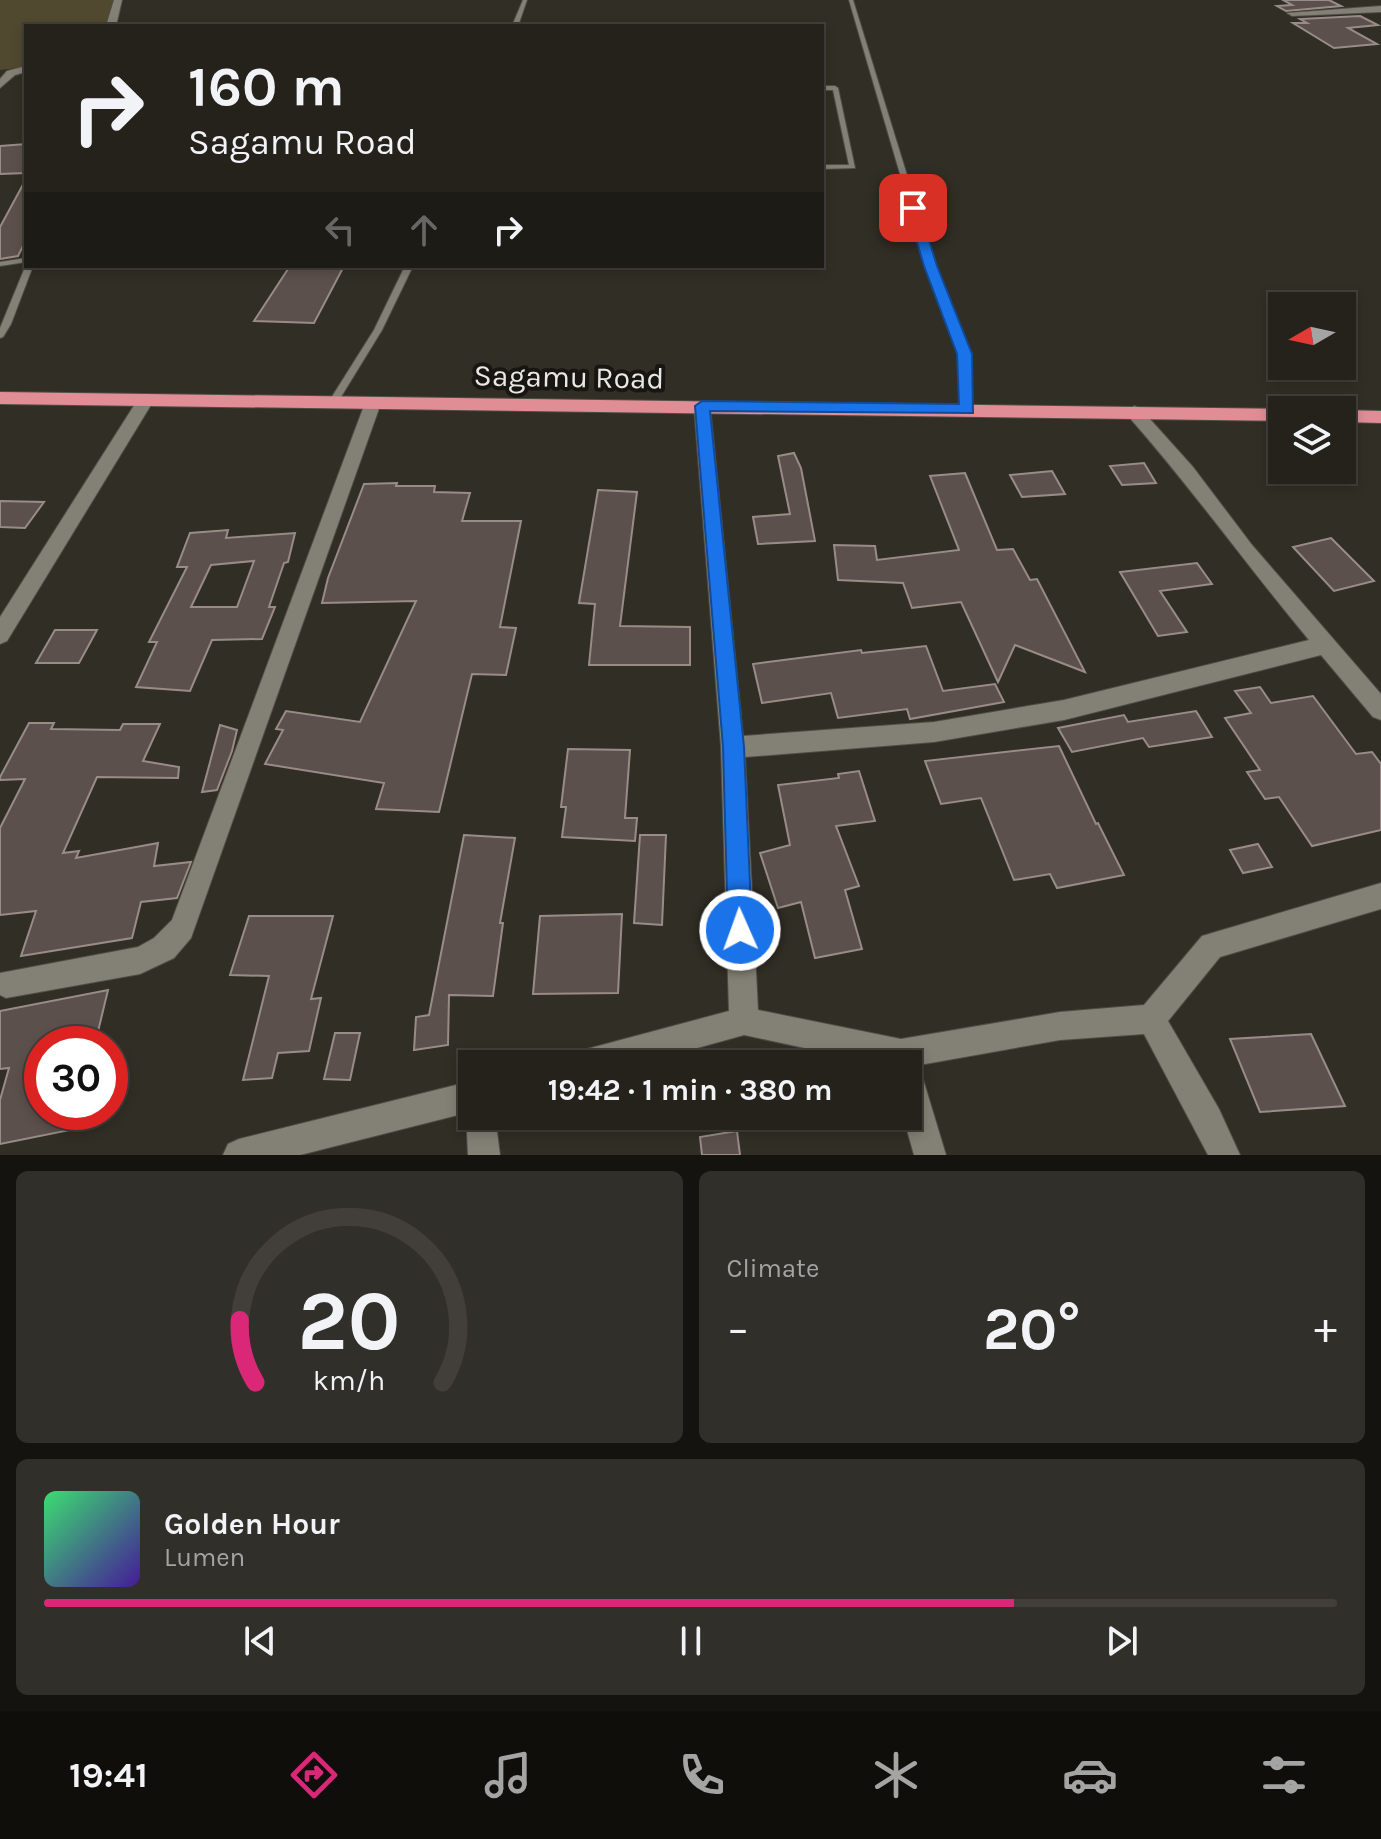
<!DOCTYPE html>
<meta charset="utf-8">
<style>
:root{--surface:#25221c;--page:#312f29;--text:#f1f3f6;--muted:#a3a4a3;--line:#423f3b;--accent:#db2777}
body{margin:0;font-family:Karla,sans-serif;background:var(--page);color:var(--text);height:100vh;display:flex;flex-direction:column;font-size:30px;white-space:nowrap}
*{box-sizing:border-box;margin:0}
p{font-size:26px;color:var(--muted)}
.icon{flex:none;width:44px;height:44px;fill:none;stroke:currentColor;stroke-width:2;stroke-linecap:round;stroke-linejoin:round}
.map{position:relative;height:1155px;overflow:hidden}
.side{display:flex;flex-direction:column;gap:16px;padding:16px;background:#14130f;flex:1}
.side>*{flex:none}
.hud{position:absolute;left:24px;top:24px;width:800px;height:244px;border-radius:0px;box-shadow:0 4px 12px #0003,0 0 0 2px var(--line);background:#25221c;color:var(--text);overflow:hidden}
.needle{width:52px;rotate:261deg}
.fabs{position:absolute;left:1268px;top:292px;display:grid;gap:16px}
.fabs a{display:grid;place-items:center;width:88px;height:88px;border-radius:0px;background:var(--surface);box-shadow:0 4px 12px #0003,0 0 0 2px var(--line);font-size:40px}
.speed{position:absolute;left:24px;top:1026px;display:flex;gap:16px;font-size:40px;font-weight:700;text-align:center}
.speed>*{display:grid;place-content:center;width:104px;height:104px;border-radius:50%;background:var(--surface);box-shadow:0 4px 12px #0003,0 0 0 2px var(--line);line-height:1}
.speed .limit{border:12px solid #d22;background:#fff;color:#111}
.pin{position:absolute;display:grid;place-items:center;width:68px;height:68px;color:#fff;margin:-34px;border-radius:16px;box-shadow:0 4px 12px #0006}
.me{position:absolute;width:88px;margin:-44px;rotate:358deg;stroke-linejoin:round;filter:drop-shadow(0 0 6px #0008)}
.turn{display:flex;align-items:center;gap:28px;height:168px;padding:0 32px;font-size:36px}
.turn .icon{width:104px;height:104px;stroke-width:2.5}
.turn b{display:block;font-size:56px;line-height:68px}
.lanes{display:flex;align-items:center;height:76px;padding:0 32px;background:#0003;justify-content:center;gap:40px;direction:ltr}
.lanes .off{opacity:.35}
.big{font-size:60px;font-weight:700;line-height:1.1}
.side .tile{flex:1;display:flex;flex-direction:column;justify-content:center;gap:12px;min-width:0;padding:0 28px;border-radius:12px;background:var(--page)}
.side .dial{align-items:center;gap:0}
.dial svg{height:208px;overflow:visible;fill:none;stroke:var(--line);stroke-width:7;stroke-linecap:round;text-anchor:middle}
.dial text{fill:var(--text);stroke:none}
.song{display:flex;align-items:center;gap:24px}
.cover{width:96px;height:96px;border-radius:12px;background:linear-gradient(135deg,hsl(140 70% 55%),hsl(260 70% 35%))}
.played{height:8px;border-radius:4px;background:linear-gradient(90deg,var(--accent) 75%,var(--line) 75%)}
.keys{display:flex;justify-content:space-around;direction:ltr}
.heat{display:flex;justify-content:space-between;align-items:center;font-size:44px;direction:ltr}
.side .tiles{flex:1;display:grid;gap:16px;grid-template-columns:1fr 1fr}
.tile:last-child{grid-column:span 2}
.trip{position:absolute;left:458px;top:1050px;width:464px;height:80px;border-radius:0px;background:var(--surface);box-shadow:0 4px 12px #0003,0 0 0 2px var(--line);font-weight:700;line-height:80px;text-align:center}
.tab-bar{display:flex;height:128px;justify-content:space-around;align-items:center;background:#0f0e0b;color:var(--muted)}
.tab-bar .icon{width:56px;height:56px}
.tab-bar .active{color:var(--accent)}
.tab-bar b{font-size:36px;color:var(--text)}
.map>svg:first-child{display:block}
</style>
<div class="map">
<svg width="1381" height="1155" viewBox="0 0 1381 1155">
<rect width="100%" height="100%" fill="#312e25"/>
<polygon fill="#50482f" points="0,0 115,0 106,26 26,26 26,67 0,70"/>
<g fill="#5c504c" stroke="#998c87" stroke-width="2" fill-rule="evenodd">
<polygon points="1283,0 1329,0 1341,6 1286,11 1277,6 1292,5"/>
<polygon points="1360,16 1378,25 1348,28 1377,44 1334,48 1293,23 1307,23 1300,19"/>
<polygon points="26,144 26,173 0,174 0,146"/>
<polygon points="26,179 26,240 18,256 0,259 0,227"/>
<polygon points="290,266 344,266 314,323 254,321"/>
<polygon points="794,453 801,468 815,541 758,544 753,517 790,514 778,456"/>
<polygon points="1144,463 1156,483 1122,485 1110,466"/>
<polygon points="1052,471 1065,494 1022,497 1010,475"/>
<polygon points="965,473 997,550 1013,549 1030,580 1037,579 1085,672 1015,645 998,682 961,602 912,608 903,583 838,580 834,545 875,546 877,560 959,550 930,476"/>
<polygon points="397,483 396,486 435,486 434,492 470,493 462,521 521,521 500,627 516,628 506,675 472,674 439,812 376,809 384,783 265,764 283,730 276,729 286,711 360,722 416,601 322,603 328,578 364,484"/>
<polygon points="598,490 637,492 620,626 690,627 690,665 589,665 595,604 579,603"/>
<polygon points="0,501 44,502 25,528 0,527"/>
<path d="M 228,530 L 226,538 L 295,533 L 288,562 L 284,563 L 269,607 L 275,607 L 262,639 L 212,640 L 190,691 L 136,687 L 157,642 L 149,642 L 187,567 L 177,567 L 190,533 ZM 254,561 L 237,607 L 191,607 L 211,565 Z"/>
<polygon points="1331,538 1374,581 1334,591 1293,547"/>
<polygon points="1197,563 1212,584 1160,591 1187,632 1158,636 1120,572"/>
<polygon points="55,630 97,630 79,663 36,663"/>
<polygon points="926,646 943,691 995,684 1004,702 910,719 907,709 838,718 831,693 762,703 753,664 861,650 862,653"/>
<polygon points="1260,687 1271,703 1313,696 1356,754 1372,752 1381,764 1381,830 1312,846 1279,797 1265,799 1247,772 1260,770 1225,718 1251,713 1235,691"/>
<polygon points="1196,711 1212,737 1149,747 1143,738 1072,752 1058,728 1124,715 1128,722"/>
<polygon points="29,723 54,723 51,729 120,730 123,724 160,724 143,761 179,767 178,778 97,777 63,853 79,851 76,858 158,843 154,866 191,862 177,898 141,902 132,938 21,956 36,911 0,915 0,828 25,779 0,780 0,777"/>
<polygon points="220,725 237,730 232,751 217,790 202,792"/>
<polygon points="1059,746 1096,824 1098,823 1124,875 1057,888 1050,874 1014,880 981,798 941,804 925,761"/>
<polygon points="568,749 630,750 625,818 637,818 635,841 562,837 566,807 561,807"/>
<polygon points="859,771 875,821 836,826 859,886 845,890 862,949 815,958 801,902 778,908 760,853 790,845 778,785 839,778 838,774"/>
<polygon points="464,835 515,838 500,923 503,923 493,996 449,995 448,1045 414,1050 416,1017 429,1015"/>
<polygon points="640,835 666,835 662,925 634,923"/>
<polygon points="1258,844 1272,867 1243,873 1230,850"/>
<polygon points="622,914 618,993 533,994 540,916"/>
<polygon points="249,916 333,916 311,999 321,998 309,1051 278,1053 272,1078 243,1080 269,976 230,975"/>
<polygon points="108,990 95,1044 42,1044 42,1112 75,1112 70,1130 0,1144 0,1100 9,1068 0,1069 0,1011"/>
<polygon points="335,1033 360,1033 350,1080 324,1079"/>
<polygon points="1311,1034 1345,1106 1260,1112 1230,1039"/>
<polygon points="737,1131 740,1155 702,1155 700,1137"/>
</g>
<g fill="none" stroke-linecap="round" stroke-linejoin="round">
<defs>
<g id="service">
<polygon points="523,0 527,0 518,26 512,26"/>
<polygon points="849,0 853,0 935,266 969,354 972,409 970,411 964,411 962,409 961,354 927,266"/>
<polygon points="822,86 835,86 838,88 855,168 822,169 822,165 849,165 833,90 822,90"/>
<polygon points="26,258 26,262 0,266 0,262"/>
<polygon points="26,265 33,266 11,324 3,337 0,338 0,328"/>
<polygon points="405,266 413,266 382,330 336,405 330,405 328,403 374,330"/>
</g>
<g id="minor">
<polygon points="1381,6 1381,12 1292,16 1287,13"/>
<polygon points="146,395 154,400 7,641 0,644 0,617 140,396"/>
<polygon points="373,398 381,403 191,938 174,958 140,974 6,998 0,995 0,973 138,947 154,938 172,920 365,403"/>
<path d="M 702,401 L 710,406 L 743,736 L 934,722 L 1064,700 L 1309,640 C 1247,566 1192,488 1128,416 L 1126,412 L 1134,406 L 1140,408 L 1193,467 L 1252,545 L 1381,694 L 1381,720 L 1373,717 L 1321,655 L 1064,720 L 934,742 L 745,757 L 758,1010 L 901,1039 L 1060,1012 L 1144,1005 L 1202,936 L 1381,883 L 1381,909 L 1220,957 L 1168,1021 L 1219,1109 L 1240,1155 L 1208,1155 L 1144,1034 L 1060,1040 L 914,1066 L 919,1068 L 923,1079 L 946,1155 L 914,1155 L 903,1116 L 908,1116 L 908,1064 L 879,1064 L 744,1035 L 640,1064 L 572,1064 L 577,1054 L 587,1049 L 729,1011 L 721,747 L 694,406 Z"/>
<polygon points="472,1081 472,1116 495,1116 500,1155 468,1155 466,1113 300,1155 223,1155 228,1144 239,1139"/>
</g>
<g id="tertiary">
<polygon points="114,0 122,0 116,26 106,26"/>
<polygon points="26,66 26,72 15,75 0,88 0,79 7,71"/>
</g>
<g id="trunk">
<polygon points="0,392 1282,409 1286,410 1282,410 1282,421 0,404"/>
<polygon points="1341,410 1342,410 1381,411 1381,423 1342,422"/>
</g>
</defs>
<use href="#service" stroke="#4f4d45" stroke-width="2"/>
<use href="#minor" stroke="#4f4d45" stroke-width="2"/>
<use href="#tertiary" stroke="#4f4d45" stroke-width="2"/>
<use href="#trunk" stroke="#4f4d45" stroke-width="2"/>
<use href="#service" fill="#838075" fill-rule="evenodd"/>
<use href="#minor" fill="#838075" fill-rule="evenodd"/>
<use href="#tertiary" fill="#838075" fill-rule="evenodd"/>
<use href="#trunk" fill="#e08d96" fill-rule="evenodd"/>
</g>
<polygon fill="#1a73e8" stroke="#114b97" stroke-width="2" points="913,205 919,208 937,266 972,354 973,413 710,411 744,747 752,930 749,938 740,942 732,938 728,930 723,747 695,406 702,401 959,404 957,354 924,266 907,208"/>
<g text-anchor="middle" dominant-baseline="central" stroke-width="8" stroke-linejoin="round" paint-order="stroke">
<g font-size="30" fill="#eae8e2" stroke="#181612">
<text transform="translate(569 377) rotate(1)">Sagamu Road</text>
</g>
</g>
</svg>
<div class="fabs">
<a><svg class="needle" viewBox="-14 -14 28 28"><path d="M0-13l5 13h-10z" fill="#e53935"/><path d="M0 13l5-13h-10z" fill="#a3a4a3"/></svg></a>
<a><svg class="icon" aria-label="layers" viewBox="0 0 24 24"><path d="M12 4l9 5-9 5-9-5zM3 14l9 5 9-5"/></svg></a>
</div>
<div class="speed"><div class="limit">30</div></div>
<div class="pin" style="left:913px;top:208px;background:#d93025"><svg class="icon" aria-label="arrive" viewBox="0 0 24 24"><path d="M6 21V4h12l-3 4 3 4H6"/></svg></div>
<svg class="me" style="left:740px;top:930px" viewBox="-20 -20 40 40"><circle r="17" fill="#1a73e8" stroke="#fff" stroke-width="3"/><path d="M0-11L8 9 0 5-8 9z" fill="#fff"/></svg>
<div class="trip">19:42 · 1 min · 380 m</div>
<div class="hud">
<div class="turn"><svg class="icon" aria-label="right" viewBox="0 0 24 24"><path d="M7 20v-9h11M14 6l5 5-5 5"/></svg><div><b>160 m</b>Sagamu Road</div></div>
<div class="lanes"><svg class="icon off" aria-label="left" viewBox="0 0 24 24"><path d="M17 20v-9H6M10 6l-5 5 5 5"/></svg><svg class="icon off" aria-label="ahead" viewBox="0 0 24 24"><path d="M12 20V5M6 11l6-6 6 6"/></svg><svg class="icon" aria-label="right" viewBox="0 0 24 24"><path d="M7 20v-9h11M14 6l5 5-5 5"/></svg></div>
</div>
</div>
<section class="side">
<div class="tiles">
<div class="tile dial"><svg viewBox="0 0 100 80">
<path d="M14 69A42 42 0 1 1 86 69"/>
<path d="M14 69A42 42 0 0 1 8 45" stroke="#db2777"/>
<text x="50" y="56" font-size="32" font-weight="700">20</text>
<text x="50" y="72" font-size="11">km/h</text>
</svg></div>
<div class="tile"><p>Climate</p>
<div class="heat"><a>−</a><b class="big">20°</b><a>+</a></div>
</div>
<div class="tile">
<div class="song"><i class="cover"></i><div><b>Golden Hour</b><p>Lumen</p></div></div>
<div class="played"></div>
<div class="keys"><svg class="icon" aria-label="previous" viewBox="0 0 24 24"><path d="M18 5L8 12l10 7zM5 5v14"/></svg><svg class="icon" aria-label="pause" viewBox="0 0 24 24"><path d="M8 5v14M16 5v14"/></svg><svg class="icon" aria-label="next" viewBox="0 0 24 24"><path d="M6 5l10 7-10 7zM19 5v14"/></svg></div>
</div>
</div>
</section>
<nav class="tab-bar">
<b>19:41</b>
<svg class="icon active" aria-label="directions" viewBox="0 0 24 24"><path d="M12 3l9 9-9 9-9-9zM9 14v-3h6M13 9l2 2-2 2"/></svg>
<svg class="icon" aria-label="music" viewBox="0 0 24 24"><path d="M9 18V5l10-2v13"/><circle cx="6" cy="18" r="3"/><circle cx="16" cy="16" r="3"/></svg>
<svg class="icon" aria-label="phone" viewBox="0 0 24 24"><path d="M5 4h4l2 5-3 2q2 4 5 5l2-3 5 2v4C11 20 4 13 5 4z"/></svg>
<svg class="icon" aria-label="climate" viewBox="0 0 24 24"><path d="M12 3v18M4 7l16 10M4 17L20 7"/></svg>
<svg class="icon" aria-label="car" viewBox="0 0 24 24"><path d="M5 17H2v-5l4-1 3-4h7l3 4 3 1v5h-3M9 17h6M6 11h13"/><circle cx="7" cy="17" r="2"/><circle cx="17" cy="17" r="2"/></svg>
<svg class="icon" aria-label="filters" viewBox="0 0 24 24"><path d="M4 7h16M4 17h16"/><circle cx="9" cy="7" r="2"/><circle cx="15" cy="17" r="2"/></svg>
</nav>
